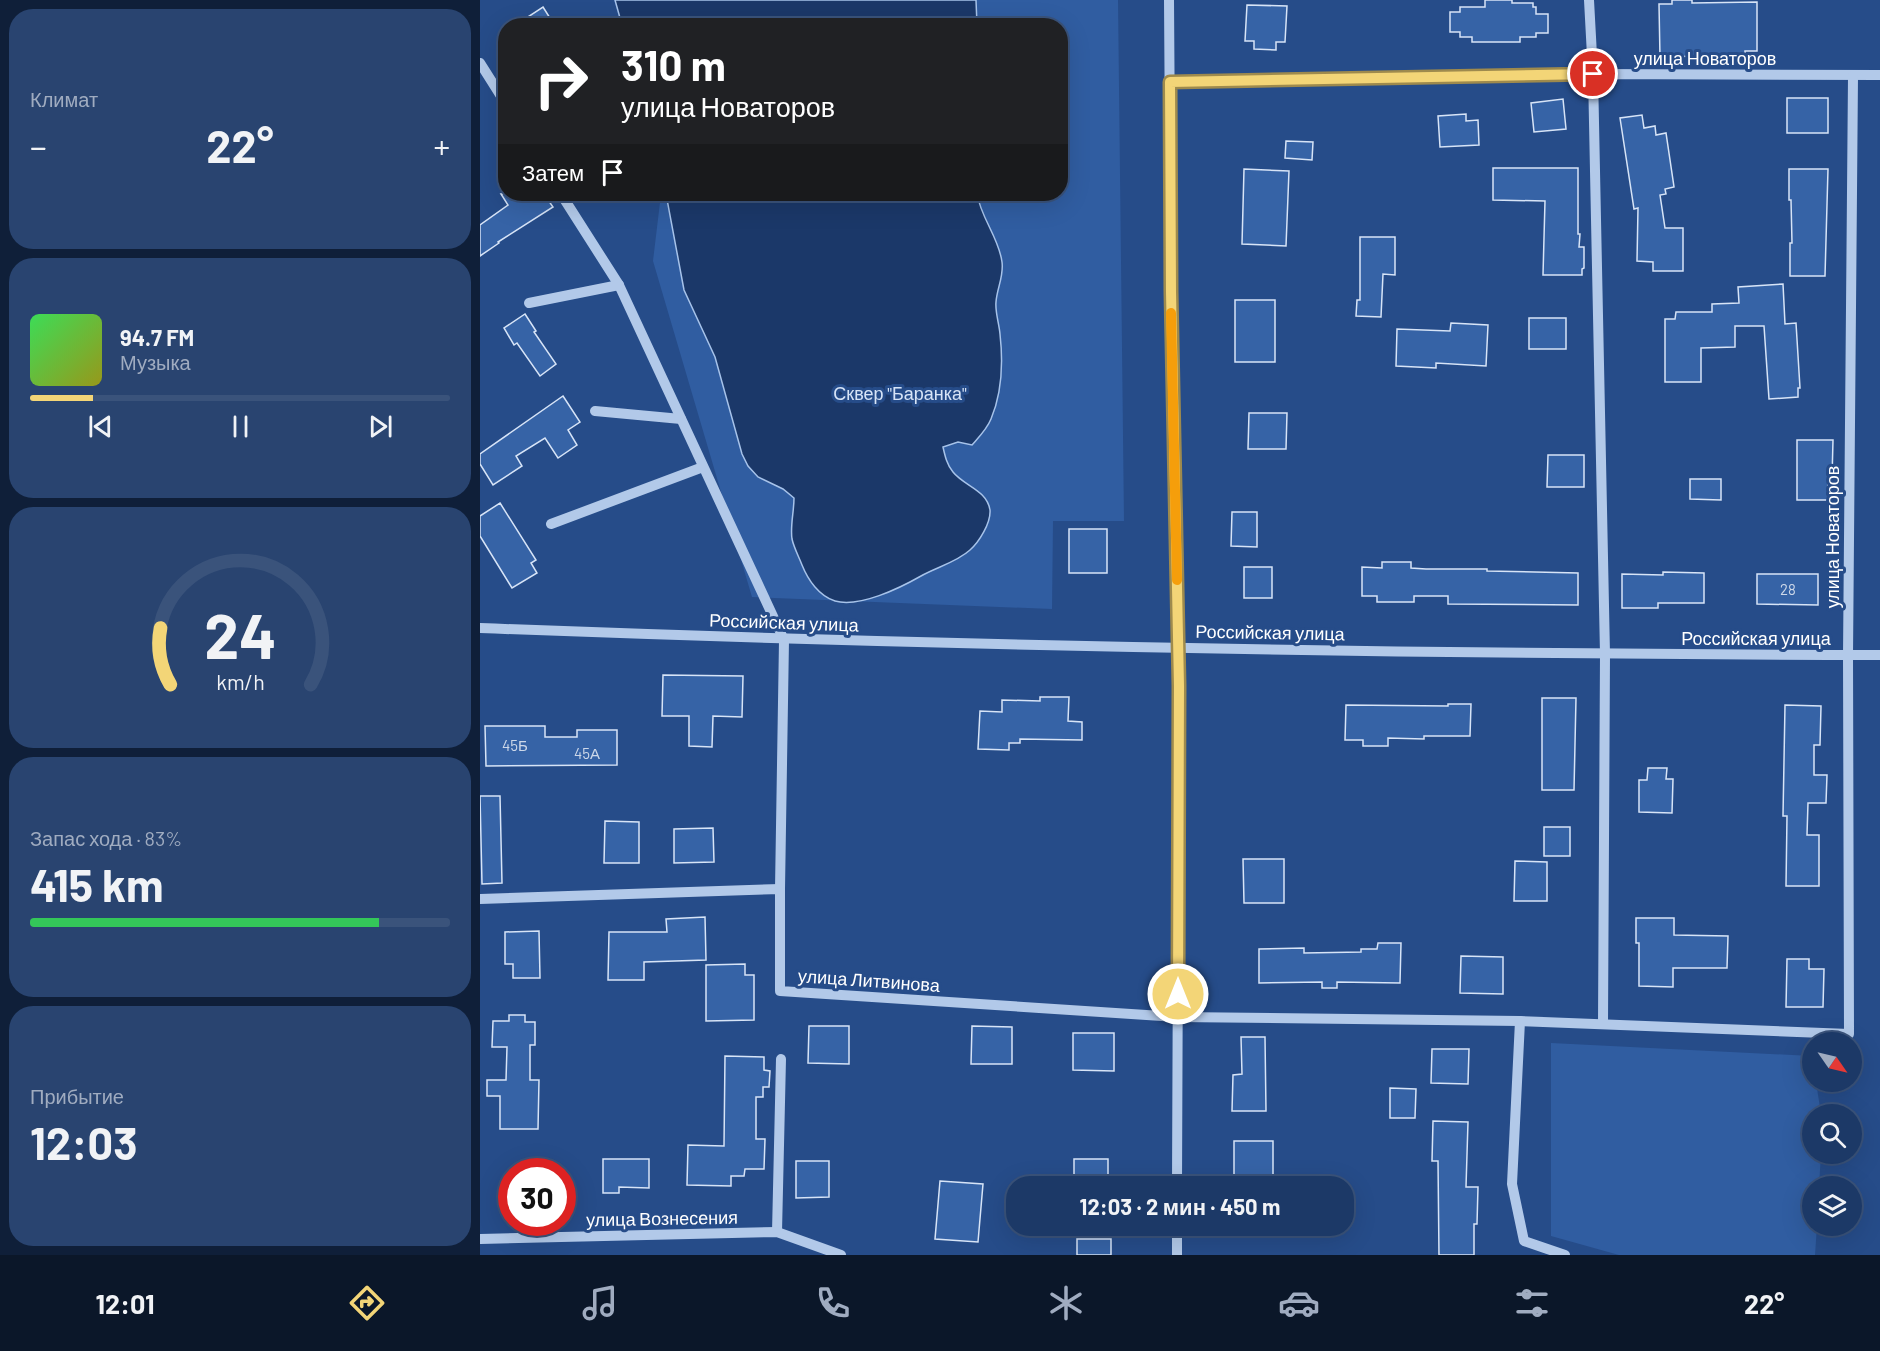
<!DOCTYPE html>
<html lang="ru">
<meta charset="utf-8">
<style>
:root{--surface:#1c3967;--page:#294470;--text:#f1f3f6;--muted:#a0acc0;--line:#3a537b;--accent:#f3d577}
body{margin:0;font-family:Barlow,sans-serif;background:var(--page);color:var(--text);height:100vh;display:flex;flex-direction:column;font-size:22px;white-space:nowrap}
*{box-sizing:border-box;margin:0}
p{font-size:20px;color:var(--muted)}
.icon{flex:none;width:33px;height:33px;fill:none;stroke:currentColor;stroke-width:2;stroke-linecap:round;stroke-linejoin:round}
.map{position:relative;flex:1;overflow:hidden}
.sheet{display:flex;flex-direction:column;gap:9px;padding:9px;background:#0f1f39;width:480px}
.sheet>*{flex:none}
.hud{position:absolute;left:18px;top:18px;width:570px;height:183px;border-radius:24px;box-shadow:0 6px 24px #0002,0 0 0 2px var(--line);background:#202124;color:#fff;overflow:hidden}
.needle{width:39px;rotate:124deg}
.fabs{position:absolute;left:1322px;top:1032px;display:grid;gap:12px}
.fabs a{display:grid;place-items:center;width:60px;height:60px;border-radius:50%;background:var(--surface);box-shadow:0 6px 24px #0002,0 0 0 2px var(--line);font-size:30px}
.speed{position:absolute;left:18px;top:1158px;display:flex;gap:12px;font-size:30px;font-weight:700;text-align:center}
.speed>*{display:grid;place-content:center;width:78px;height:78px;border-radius:50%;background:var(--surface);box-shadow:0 6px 24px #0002,0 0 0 2px var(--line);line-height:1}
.speed .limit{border:9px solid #d22;background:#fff;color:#111}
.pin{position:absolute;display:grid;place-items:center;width:51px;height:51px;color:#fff;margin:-26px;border:3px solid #fff;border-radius:50%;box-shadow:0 2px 6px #0007}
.me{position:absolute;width:66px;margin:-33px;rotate:0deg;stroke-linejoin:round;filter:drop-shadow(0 0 4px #0008)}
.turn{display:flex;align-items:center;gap:21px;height:126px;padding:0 24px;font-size:27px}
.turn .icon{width:78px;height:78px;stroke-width:2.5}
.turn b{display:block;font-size:42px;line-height:51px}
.then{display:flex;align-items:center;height:57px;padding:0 24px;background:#0003;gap:12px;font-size:22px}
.big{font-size:45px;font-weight:700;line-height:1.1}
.sheet .widget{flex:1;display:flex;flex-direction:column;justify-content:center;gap:9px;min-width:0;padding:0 21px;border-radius:24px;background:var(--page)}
.sheet .dial{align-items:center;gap:0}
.dial svg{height:156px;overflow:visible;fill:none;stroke:var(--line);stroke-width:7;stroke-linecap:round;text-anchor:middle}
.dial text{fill:var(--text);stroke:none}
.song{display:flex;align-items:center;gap:18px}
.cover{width:72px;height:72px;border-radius:9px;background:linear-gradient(135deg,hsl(130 70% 55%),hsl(60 70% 35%))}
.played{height:6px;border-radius:3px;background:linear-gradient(90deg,var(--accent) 15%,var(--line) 15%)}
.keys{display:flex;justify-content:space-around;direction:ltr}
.heat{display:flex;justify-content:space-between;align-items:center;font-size:33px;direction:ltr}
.charge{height:9px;border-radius:4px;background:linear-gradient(90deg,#34c759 83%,var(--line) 0)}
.trip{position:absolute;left:526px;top:1176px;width:348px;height:60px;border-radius:24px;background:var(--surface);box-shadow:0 6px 24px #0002,0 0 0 2px var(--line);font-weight:700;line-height:60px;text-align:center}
.tab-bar{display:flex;height:96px;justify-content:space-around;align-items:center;background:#0b1729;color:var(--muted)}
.tab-bar .icon{width:42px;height:42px}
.tab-bar .active{color:var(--accent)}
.tab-bar b{font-size:27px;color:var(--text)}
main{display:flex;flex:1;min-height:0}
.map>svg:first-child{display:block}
</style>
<main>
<section class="sheet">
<div class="widget"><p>Климат</p>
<div class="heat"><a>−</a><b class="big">22°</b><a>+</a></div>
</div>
<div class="widget">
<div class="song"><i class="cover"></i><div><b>94.7 FM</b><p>Музыка</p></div></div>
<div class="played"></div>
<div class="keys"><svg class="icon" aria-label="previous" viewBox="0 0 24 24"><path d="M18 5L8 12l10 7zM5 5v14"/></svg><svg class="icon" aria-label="pause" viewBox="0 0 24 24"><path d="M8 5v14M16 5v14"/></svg><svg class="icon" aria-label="next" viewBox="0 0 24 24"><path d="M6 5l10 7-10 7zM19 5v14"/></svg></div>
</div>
<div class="widget dial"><svg viewBox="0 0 100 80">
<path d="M14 69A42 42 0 1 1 86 69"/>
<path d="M14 69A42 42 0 0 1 9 40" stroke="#f3d577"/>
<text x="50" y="56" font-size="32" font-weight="700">24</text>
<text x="50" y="72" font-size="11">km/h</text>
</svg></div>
<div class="widget"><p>Запас хода · 83%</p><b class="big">415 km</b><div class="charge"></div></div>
<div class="widget"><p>Прибытие</p><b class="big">12:03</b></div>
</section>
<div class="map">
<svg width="1400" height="1255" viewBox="0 0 1400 1255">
<rect width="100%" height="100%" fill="#264c89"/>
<g fill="#305da1">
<polygon points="134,0 638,0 644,521 573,521 572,609 272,597 173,261 181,194 580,194 580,26 141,25"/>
<polygon points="1071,1043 1332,1056 1332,1082 1336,1082 1341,1114 1332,1114 1332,1154 1341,1154 1339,1186 1332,1186 1332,1226 1337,1226 1335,1255 1139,1255 1071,1236"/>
</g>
<g fill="#1b3869" stroke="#a7c3ea" stroke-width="1.5">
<polygon points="135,0 496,0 497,25 142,25"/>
<path d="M 186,194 L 497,194 C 501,218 519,238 522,262 C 524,276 517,288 516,302 C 515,312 519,323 520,334 C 523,361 522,393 511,419 C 507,429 499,437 492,445 L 478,442 L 463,447 C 465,456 467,465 473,472 C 484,486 507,490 510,510 C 511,523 499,542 490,550 C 477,562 457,567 441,576 C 420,588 379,608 355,601 C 339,596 328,580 322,565 C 319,557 314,548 312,539 C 310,526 314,512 314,498 L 303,489 L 278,477 L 268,466 L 262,454 L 235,357 L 204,290 Z"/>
</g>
<g fill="#3663a6" stroke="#d7e4f7" stroke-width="1.5">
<polygon points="1005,0 1032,0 1032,3 1053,3 1053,7 1056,7 1056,14 1068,14 1068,33 1056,33 1056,37 1040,37 1040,42 992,42 992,37 980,37 980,32 970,32 970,12 980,12 980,7 1005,7"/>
<polygon points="1192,0 1212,0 1212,3 1277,2 1277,51 1265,51 1265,55 1180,57 1179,4 1192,4"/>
<polygon points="767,5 807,6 805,42 796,42 796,50 774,49 774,41 765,41"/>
<polygon points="63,7 75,26 34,26"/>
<rect x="1307" y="98" width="41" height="35"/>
<polygon points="1083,99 1086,129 1054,132 1051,103"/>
<polygon points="986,114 986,121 998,120 999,145 960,147 958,116"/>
<polygon points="1162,115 1164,128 1175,126 1176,135 1186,133 1194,187 1185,189 1186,194 1180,195 1185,228 1203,228 1203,271 1173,271 1173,262 1157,261 1158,208 1154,209 1140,118"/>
<polygon points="806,141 833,142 832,160 805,158"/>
<polygon points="1013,168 1098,168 1098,234 1100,234 1099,247 1104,247 1104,268 1102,269 1102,275 1063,275 1065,201 1013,200"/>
<polygon points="764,169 809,171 806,246 762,244"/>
<polygon points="1309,169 1348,169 1345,276 1310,276 1310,243 1312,243 1311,200 1309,200"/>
<polygon points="21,194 64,194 73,207 18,242 19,243 0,256 0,225 28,205"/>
<polygon points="880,237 915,237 915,275 903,274 901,317 876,316 877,300 880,300"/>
<polygon points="1303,284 1305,324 1316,323 1320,388 1318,388 1318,397 1289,399 1284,326 1255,326 1255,347 1221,348 1221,382 1185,382 1185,319 1195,319 1196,312 1232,312 1232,304 1259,303 1258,287"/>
<rect x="755" y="300" width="40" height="62"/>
<polygon points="45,314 56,331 54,332 76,364 60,376 37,343 34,345 24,328"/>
<rect x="1049" y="318" width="37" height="31"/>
<polygon points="971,323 1008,325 1006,366 956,363 956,368 916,366 917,329 970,331"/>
<polygon points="83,396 100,422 88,430 97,445 78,458 65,438 36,456 42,466 13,485 0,464 0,454"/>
<polygon points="769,413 807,413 806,449 768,449"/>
<polygon points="1317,440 1353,440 1352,479 1348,479 1348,500 1317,500"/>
<polygon points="1068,455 1104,455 1104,487 1067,487"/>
<polygon points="1210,479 1241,479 1241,500 1210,499"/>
<polygon points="20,503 56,560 51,563 57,573 32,588 0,536 0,516"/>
<polygon points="752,512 777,512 777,547 751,546"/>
<rect x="589" y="529" width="38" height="44"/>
<polygon points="902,562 931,562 931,568 946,569 1007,569 1007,571 1098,573 1098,605 968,604 968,596 934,596 934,602 897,602 897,596 882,596 882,567 902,568"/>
<rect x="764" y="567" width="28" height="31"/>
<polygon points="1183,572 1224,573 1224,603 1178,603 1178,608 1142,608 1142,574 1183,575"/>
<polygon points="1277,574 1338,574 1338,605 1277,604"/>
<polygon points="183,675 263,676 262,717 233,716 232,747 209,746 209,716 182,716"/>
<polygon points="560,697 589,697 588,721 602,722 602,740 540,739 540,743 529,743 529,750 498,749 500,711 522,712 522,700 560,701"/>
<polygon points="1062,698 1096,698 1094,790 1062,790"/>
<polygon points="968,704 991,704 990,736 944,736 944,739 908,738 908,746 883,746 883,740 865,740 866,705 968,706"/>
<polygon points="1305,705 1341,706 1340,745 1334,745 1334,775 1347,775 1346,803 1328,803 1327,835 1339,835 1339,886 1306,886 1307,816 1303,816"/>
<polygon points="5,726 65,726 65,737 97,737 97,730 137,730 137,765 6,766"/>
<polygon points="1168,768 1187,768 1186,779 1193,779 1192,813 1159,812 1159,780 1167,780"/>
<polygon points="0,796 20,796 22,883 2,884"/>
<polygon points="125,821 159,822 159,863 124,863"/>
<rect x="1064" y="827" width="26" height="29"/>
<polygon points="233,828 234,862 194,863 194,829"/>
<polygon points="763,859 804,859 804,903 764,903"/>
<polygon points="1035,861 1067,862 1067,901 1034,901"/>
<polygon points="225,917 226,960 164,962 164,980 128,980 129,932 187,932 186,919"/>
<polygon points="1156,918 1194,918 1194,935 1248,936 1247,968 1193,968 1193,987 1159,986 1159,943 1156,943"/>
<polygon points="59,931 60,978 33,978 33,964 25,964 25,932"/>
<polygon points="898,943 921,943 920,983 857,982 857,988 842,988 842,982 779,983 779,949 824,948 824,953 881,952 881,949 897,949"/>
<polygon points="981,956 1023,957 1023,994 980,993"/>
<polygon points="1307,959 1329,959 1329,969 1344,969 1343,1007 1306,1007"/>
<polygon points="265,964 265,975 274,975 274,1020 226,1021 226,965"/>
<polygon points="29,1015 45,1015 45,1022 55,1022 55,1045 50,1045 50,1080 59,1080 58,1129 20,1129 20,1096 7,1096 7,1080 26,1080 27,1047 12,1047 13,1021 29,1021"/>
<polygon points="329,1026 369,1026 369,1064 328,1063"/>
<polygon points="492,1026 532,1027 532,1064 491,1064"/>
<polygon points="593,1033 634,1033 634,1071 593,1070"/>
<polygon points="761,1037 785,1037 786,1111 752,1111 753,1075 762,1074"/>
<polygon points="952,1049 989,1049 988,1084 951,1083"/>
<polygon points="245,1056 284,1057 284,1070 290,1071 289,1087 283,1087 283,1097 276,1097 276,1139 285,1139 284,1169 265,1169 264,1176 251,1176 251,1186 207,1185 208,1145 244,1146"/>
<polygon points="910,1088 936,1089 935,1118 910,1118"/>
<polygon points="953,1121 988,1122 986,1187 998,1187 997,1224 994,1224 994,1255 959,1255 958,1161 952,1161"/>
<rect x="754" y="1141" width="39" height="45"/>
<polygon points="123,1159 169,1159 169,1188 139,1187 139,1193 123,1193"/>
<rect x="594" y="1159" width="34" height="27"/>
<polygon points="316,1161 349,1161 349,1197 316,1198"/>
<polygon points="460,1181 503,1184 498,1242 455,1239"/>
<rect x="597" y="1239" width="34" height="16"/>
</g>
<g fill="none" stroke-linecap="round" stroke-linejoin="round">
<g stroke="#b2c9e9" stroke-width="10">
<polyline points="689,0 691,292 699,686 697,1186"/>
<polyline points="1109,0 1113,74 1125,654 1123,1024"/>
<polyline points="0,63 26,104"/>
<polyline points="690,82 1113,74 1400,75"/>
<polyline points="81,194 139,285 304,640 300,889"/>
<polyline points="49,303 139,285"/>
<polyline points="115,411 201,419"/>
<polyline points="71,524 223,467"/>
<path d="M 0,628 C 466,646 933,654 1400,655"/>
<polyline points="0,899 300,889 300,991 697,1017 1040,1021 1369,1034 1368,655 1373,76"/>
<polyline points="1040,1021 1032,1184 1044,1241 1085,1255"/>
<polyline points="297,1232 301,1059"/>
<polyline points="0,1239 297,1232 361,1255"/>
<polyline points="697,1255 697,1226"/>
</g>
</g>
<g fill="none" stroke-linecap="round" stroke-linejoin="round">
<defs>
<polyline id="route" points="698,994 699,686 691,292 690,82 1113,74"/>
</defs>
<use href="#route" stroke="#9e8a4d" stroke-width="15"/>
<use href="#route" stroke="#f3d577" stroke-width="10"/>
<polyline stroke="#f59e0b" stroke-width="10" points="691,313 697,580"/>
</g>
<g text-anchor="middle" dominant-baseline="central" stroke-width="6" stroke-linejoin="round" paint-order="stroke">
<g font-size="15" fill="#cdd8e9">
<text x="1308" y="589">28</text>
<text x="35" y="745">45Б</text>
<text x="107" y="753">45А</text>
</g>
<g font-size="18" fill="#fff" stroke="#264c89">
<text x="1225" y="58">улица Новаторов</text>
<text transform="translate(1352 537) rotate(-90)">улица Новаторов</text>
<text transform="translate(304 622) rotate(2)">Российская улица</text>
<text transform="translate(790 632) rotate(1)">Российская улица</text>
<text x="1276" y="638">Российская улица</text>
<text transform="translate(389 980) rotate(4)">улица Литвинова</text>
<text transform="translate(182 1218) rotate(-1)">улица Вознесения</text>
</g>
<g font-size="18" fill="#d7e4f7" stroke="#264c89">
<text x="420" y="393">Сквер "Баранка"</text>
</g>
</g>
</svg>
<div class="fabs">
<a><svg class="needle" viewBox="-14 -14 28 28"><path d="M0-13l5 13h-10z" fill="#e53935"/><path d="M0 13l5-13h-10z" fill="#a0acc0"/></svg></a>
<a><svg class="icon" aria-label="search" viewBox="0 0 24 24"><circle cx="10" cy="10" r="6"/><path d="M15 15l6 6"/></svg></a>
<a><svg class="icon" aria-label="layers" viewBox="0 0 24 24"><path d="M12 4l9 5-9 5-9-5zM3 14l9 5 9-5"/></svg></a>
</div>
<div class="speed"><div class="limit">30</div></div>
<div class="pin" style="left:1113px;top:74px;background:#d93025"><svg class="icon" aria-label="arrive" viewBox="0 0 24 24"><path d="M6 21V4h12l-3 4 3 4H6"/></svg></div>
<svg class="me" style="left:698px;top:994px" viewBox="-20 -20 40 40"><circle r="17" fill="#f3d577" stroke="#fff" stroke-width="3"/><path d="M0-11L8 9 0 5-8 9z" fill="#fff"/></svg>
<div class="trip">12:03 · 2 мин · 450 m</div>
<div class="hud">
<div class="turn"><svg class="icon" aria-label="right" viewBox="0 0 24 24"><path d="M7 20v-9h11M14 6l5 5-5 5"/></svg><div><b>310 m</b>улица Новаторов</div></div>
<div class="then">Затем<svg class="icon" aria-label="arrive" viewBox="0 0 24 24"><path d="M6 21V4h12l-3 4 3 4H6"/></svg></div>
</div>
</div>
</main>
<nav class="tab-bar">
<b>12:01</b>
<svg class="icon active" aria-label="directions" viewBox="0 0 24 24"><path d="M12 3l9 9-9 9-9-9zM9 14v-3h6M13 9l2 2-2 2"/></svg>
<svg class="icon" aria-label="music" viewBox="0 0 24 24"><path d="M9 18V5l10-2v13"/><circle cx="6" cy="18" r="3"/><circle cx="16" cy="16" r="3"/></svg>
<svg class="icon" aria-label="phone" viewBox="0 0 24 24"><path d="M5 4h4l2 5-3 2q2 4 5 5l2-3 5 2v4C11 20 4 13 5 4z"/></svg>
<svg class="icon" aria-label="climate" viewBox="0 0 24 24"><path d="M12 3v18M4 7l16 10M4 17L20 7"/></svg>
<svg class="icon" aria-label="car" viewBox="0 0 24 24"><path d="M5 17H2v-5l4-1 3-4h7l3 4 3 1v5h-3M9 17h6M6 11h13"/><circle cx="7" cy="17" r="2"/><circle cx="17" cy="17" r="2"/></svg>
<svg class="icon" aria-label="filters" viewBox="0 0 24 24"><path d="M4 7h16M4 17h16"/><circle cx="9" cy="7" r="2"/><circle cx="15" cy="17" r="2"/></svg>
<b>22°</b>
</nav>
